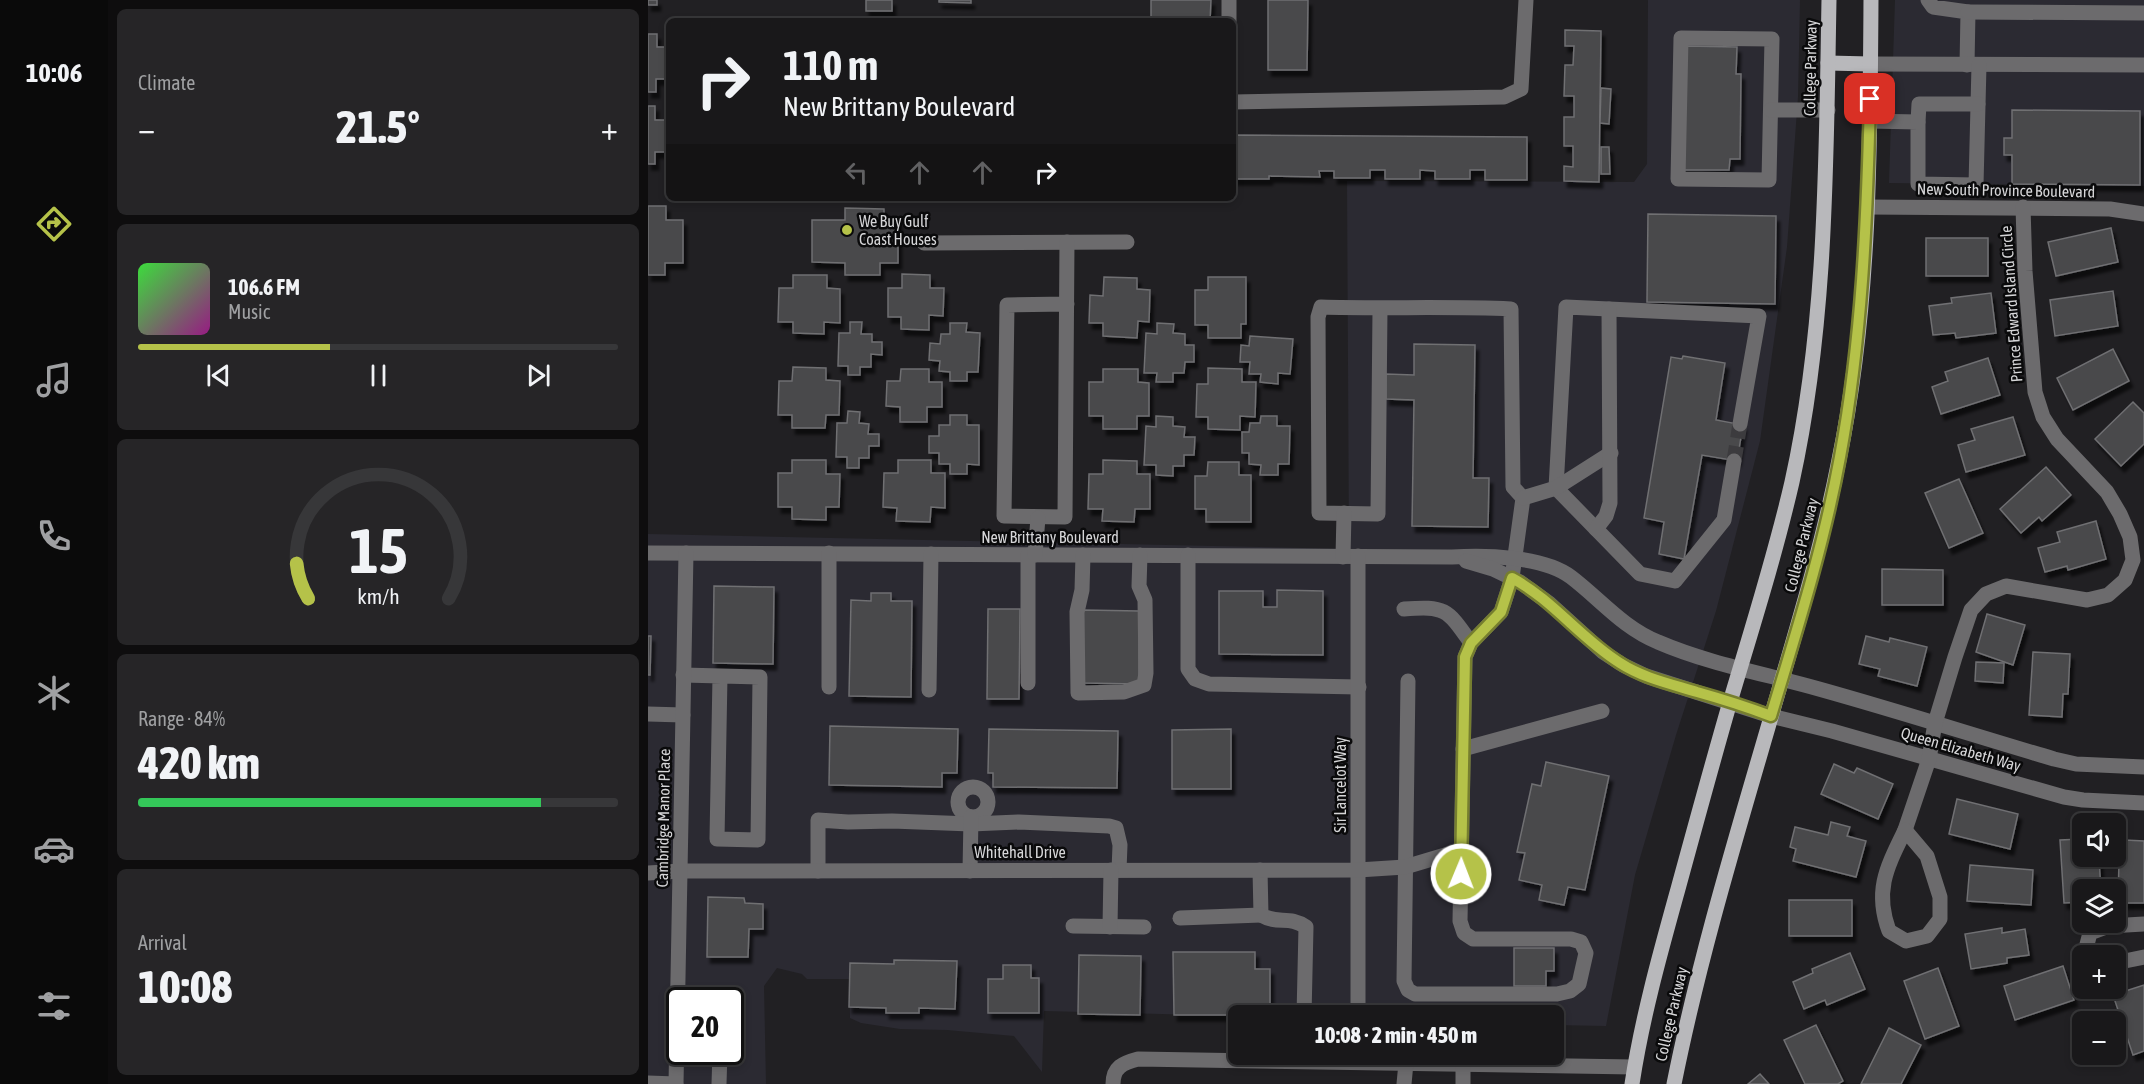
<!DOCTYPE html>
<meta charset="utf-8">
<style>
:root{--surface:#19181a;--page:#262527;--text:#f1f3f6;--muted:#9fa0a2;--line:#373739;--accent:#b5c249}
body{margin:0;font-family:"Asap Condensed",sans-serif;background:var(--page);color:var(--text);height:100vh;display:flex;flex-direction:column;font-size:22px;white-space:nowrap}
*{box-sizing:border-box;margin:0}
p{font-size:20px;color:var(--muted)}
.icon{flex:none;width:33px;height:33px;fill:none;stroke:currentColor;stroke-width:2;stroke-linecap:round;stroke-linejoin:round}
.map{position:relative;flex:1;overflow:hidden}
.side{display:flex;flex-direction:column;gap:9px;padding:9px;background:#0e0d0e;width:540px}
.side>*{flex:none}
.banner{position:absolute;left:18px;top:18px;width:570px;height:183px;border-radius:9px;box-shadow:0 3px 9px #0003,0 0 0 2px var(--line);background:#19181a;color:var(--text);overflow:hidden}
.buttons{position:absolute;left:1424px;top:813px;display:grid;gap:12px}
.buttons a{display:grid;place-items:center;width:54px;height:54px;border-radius:9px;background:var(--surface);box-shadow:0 3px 9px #0003,0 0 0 2px var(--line);font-size:30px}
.speed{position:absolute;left:18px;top:987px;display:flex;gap:12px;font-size:30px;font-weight:700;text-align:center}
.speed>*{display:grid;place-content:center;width:78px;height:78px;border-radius:50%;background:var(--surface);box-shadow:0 3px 9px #0003,0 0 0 2px var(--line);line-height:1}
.speed .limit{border:3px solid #111;border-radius:9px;background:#fff;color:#111}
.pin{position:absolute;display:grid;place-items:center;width:51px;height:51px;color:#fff;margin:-26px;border-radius:12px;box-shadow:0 3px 9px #0006}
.me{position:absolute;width:66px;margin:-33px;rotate:1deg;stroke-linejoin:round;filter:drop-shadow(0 0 4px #0008)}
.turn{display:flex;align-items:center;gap:21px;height:126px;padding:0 18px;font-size:27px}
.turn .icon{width:78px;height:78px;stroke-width:2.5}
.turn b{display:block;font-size:42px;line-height:51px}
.lanes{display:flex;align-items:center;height:57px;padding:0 18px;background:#0003;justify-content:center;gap:30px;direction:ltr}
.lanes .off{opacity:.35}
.big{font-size:45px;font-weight:800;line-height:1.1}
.side .card{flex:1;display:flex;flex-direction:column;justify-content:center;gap:9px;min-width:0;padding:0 21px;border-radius:9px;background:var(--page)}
.side .dial{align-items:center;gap:0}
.dial svg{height:156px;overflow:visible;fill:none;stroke:var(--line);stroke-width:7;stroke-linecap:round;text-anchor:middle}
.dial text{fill:var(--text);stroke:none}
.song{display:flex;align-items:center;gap:18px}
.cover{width:72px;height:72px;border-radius:9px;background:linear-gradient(135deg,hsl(120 70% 55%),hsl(310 70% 35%))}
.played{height:6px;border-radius:3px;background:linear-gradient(90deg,var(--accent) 40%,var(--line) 40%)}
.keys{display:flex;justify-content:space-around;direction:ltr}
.heat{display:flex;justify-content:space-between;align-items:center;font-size:33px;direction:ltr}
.charge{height:9px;border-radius:4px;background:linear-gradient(90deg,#34c759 84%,var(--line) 0)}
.trip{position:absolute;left:580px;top:1005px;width:336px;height:60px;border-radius:9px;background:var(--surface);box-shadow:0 3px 9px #0003,0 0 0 2px var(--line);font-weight:800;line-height:60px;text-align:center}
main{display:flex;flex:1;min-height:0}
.dock{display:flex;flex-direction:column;width:108px;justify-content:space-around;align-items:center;background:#0a0a0a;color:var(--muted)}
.dock .icon{width:42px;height:42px}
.dock .active{color:var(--accent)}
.dock b{font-size:27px;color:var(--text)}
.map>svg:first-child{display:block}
</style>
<main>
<nav class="dock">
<b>10:06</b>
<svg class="icon active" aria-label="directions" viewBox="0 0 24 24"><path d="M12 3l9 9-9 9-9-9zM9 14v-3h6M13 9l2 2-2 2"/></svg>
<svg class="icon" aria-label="music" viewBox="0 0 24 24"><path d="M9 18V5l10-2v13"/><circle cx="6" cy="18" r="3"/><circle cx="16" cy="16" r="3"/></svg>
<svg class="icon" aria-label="phone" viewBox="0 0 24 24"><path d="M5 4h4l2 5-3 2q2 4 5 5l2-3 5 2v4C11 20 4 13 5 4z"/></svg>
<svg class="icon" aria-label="climate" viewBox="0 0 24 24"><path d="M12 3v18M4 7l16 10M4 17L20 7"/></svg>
<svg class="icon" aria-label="car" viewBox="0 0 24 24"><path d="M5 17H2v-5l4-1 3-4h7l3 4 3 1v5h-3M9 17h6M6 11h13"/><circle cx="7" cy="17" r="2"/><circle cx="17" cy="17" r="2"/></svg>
<svg class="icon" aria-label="filters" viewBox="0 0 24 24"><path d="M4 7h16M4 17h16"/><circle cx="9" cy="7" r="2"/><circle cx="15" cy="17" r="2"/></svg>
</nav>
<section class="side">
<div class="card"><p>Climate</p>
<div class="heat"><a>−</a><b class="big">21.5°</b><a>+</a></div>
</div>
<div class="card">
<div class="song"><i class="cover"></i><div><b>106.6 FM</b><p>Music</p></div></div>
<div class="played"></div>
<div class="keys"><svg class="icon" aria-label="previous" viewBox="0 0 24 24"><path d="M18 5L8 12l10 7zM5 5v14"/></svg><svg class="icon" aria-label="pause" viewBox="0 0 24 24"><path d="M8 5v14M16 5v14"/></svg><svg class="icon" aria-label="next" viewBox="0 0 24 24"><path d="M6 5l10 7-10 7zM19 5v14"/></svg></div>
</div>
<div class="card dial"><svg viewBox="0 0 100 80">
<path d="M14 69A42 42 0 1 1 86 69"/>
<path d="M14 69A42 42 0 0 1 8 51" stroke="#b5c249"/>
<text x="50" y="56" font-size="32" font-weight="700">15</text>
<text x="50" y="72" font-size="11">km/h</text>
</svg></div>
<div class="card"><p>Range · 84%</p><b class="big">420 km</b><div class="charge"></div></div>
<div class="card"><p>Arrival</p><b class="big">10:08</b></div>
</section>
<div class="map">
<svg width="1496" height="1084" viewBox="0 0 1496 1084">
<defs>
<filter id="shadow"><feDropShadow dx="3.5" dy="6" stdDeviation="1.5" flood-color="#0009"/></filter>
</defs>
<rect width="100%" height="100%" fill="#212023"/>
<g fill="#2b2a32" fill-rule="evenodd">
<path d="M 1000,0 L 1152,0 L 1150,97 L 1139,247 L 1112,441 L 1068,611 L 1028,735 L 987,875 L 958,1026 L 906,1025 L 906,1016 L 591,1016 L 396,1011 L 394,1072 L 366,1036 L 299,1030 L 252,1029 L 213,1023 L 202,1018 L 201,979 L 159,979 L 154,974 L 129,968 L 116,986 L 118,1084 L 0,1084 L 0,534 L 701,549 L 699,181 L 986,182 L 999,164 ZM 32,1000 L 82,1000 L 82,1052 L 32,1052 Z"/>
<polygon points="1247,0 1496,0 1496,186 1241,183"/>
</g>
<g fill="#48484b" stroke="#6f6f72" stroke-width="1.5" filter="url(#shadow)">
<rect x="0" y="0" width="9" height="5"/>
<rect x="218" y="0" width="26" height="11"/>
<polygon points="291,0 323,0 323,3 291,2"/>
<polygon points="503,0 563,0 562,21 503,21"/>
<polygon points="620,0 660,0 659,70 620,70"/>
<polygon points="266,18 306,19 306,21 266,21"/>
<polygon points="159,19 198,20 198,21 159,21"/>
<polygon points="917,30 953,31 951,182 916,181 916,166 925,167 925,146 916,146 916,117 926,117 926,96 916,96 917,65 925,65 926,46 917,46"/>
<polygon points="0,34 9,34 9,47 21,47 21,79 8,79 8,92 0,92"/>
<polygon points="1036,46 1089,47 1088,74 1093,74 1092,159 1082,159 1081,170 1034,170"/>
<polygon points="953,88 963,89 961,124 952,123"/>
<polygon points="0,106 7,106 7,120 21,120 21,152 7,152 7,164 0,164"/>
<polygon points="1364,110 1492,111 1492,185 1364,184 1364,155 1356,155 1356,138 1364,138"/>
<polygon points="585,135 879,137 879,180 837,180 837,170 822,170 822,179 787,179 787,171 772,170 772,179 737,179 737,170 722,170 722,178 686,178 686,171 671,171 672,177 621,176 621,179 585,179"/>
<polygon points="953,147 961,147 962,174 953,174"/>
<polygon points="0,206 18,206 18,220 35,220 35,263 17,263 17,275 0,275"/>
<polygon points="197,208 236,209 236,221 250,221 250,263 232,263 232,275 197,275 197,263 164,262 164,220 197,220"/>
<polygon points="1000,214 1128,216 1127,304 999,302"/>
<polygon points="1463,228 1470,262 1408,276 1400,242"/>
<rect x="1278" y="238" width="62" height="38"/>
<polygon points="254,274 282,275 282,288 296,288 295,316 281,315 281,330 253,329 253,317 240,317 240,288 254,288"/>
<polygon points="145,275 179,275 179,288 192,289 192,323 176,322 176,334 145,333 145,322 130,322 131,288 145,288"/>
<polygon points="456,277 489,278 489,289 502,290 501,322 490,321 489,338 455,336 455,323 441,323 442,295 455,296"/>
<polygon points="560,277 598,277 598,324 593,324 593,338 560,338 560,325 547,325 547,290 560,290"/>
<polygon points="1465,291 1470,326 1407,336 1402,300"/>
<polygon points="1343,293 1348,333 1308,338 1307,333 1285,335 1281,306 1304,303 1303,298"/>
<polygon points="202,322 214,322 213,334 224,334 224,342 234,342 234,355 223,354 223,367 212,367 212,375 200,375 200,366 190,366 191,333 202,333"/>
<polygon points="302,323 319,323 318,332 332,333 330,372 319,372 319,381 302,381 302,372 291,371 292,361 281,360 282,343 292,344 293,334 302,334"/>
<polygon points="509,323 526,324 525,333 537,334 537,345 546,345 546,362 537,362 536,373 525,373 525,382 508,382 509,373 496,373 498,333 509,334"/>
<polygon points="602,336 645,339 642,374 630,373 630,384 612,382 613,374 601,374 602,362 592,362 593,345 601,346"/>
<polygon points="766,344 827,345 825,478 841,478 840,527 764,526 766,400 738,399 738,374 766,375"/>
<polygon points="1465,349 1481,381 1425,410 1409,378"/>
<polygon points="1035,356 1077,363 1068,420 1095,425 1089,461 1054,455 1036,559 1011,554 1016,522 996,518 1023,357 1034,359"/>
<polygon points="1340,358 1352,395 1293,414 1284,387 1300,381 1297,372"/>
<polygon points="145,367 178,368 178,380 192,381 191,415 178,415 177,428 144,428 144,415 130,415 131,381 144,381"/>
<polygon points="560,368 594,369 594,382 608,382 607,417 592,416 592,430 560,429 560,417 548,417 549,384 560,384"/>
<polygon points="253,369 281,369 281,382 294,382 294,407 279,407 279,422 252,422 252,407 238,406 239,381 252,381"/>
<polygon points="455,369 490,369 490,382 501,383 501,416 489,416 489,429 455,429 455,416 441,416 441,382 455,382"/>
<polygon points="1485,402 1496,413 1496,444 1473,466 1447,439"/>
<polygon points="200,411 212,412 211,423 221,424 220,434 231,434 231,446 221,446 221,458 211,458 211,468 199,468 199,457 188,457 189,423 199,423"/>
<polygon points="302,415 319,415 319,425 331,425 331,465 319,464 319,474 302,474 302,464 291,464 291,453 281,453 281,436 291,436 291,425 302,425"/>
<polygon points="508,416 525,417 525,426 537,427 536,437 547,437 546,455 536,455 536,466 525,466 525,476 508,475 508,465 496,465 498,426 508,427"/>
<polygon points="613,416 629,416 629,426 642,426 641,464 630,464 630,475 612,475 613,465 601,464 601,453 594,453 594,432 601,432 602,423 612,423"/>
<polygon points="1365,417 1377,455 1318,472 1310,445 1327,440 1323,429"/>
<polygon points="144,460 178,460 178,474 192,474 191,507 178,507 178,520 144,519 144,507 130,507 130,473 144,473"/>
<polygon points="250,460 283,460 283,473 297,473 297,508 283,507 282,522 248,521 249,508 235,507 236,473 250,473"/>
<polygon points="455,460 489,461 489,474 502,474 502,509 487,509 486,522 454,521 455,509 440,509 441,474 455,474"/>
<polygon points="560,462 591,462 591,475 603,475 603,522 558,522 558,509 547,509 547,476 559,476"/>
<polygon points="1398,467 1423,495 1394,521 1391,517 1373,533 1352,509"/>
<polygon points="1311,479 1335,533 1301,548 1277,493"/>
<polygon points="1448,521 1458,559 1420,570 1419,566 1397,572 1390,548 1412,542 1409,532"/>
<polygon points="1234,569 1295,570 1295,605 1234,605"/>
<polygon points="66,586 126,587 125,664 65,663"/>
<polygon points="629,590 675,591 675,655 571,654 571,591 615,591 615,607 629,607"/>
<polygon points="223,593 243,593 243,601 264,601 263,697 201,696 203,600 223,601"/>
<polygon points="340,609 372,609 371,699 339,699"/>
<polygon points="435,610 491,611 491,684 435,683"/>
<polygon points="1339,614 1377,625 1365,665 1328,652"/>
<polygon points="0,636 3,636 2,675 0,675"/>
<polygon points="1218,636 1241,642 1242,638 1279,647 1269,686 1230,676 1232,669 1211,664"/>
<polygon points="1385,652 1422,654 1420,694 1415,694 1414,717 1381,715"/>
<polygon points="1328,662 1356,663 1355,683 1327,681"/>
<polygon points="182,726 310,729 309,773 294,773 294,787 181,785"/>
<polygon points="341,729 470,731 469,788 345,787 345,773 340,773"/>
<polygon points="583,729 583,789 524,789 524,730"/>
<polygon points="898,762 961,776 937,890 920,887 916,905 891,900 894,885 871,880 877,853 869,852 884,784 893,786"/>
<polygon points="1186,764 1206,773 1209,768 1245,784 1230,819 1173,794"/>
<polygon points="1309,799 1370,814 1362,849 1301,834"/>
<polygon points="1183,822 1202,827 1199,836 1218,841 1208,877 1145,861 1148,849 1142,847 1147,827 1180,835"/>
<polygon points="1434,839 1434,856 1442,856 1443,861 1451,860 1453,890 1434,890 1434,902 1416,903 1412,840"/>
<polygon points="1476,840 1496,841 1496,903 1470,903 1471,860 1475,861"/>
<polygon points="1322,865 1385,870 1383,905 1319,901"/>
<polygon points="60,897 96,898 97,903 115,904 115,929 101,929 100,957 59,957"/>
<rect x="1141" y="900" width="63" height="36"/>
<polygon points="1354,928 1354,933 1377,929 1381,955 1359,958 1359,963 1323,969 1317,934"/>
<polygon points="866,948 906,948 906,971 898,971 898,986 866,986"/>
<polygon points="525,952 607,952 607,969 622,969 622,1015 526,1015"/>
<polygon points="1202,953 1217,989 1179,1005 1177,1000 1156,1009 1145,982 1165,973 1164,969"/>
<polygon points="431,955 493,956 492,1015 430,1014"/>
<polygon points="246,960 309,961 307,1009 271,1008 271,1013 238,1013 238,1008 201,1007 202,963 246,964"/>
<polygon points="355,965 383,965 383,978 391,978 391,1013 340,1013 340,979 355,979"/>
<polygon points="1415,966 1426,1000 1367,1020 1356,986"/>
<polygon points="1290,968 1311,1026 1277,1039 1256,981"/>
<polygon points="1496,985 1496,1051 1485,1055 1465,995"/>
<polygon points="1168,1025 1195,1081 1190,1084 1157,1084 1136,1040"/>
<polygon points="1241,1028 1273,1045 1253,1084 1213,1084"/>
<polygon points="1112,1074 1121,1084 1100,1084"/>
</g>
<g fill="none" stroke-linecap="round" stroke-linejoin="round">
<polyline stroke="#3c3b3e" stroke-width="15" stroke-dasharray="15 8" stroke-linecap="butt" points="1086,461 1092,424"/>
<g stroke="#6c6b6d" stroke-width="15">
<polyline points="1280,0 1285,7 1320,12 1319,65"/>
<polyline points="1320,12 1496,13"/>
<polyline points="581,21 581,0"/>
<polygon points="1033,38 1124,39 1121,180 1030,179"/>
<polyline points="1222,64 1496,65"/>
<polyline points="585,102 856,97 873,89 878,0"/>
<polyline points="1123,110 1180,110"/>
<polyline points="1221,121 1270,122 1270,184 1328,185 1331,65"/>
<polyline points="1270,122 1271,104 1330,104"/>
<polyline points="1219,207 1462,209 1496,214"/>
<polyline points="276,243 479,242"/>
<polyline points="419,304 359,305 356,516 417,517 419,242"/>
<path d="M 732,309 L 730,514 L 671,513 L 670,317 L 673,307 C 736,309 799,306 863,309 L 865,487 L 875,498 L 864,578 L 853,612 L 823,643 L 817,657 L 812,921 L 816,933 L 825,939 L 923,939 L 933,942 L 938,953 L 931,984 L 922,991 L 909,994 L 767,994 L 760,990 L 756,981 L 760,681"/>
<polyline points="1086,461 1076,520 1027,581 992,574 908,488 918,307 1111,316 1092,424"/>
<polyline points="875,498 908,488 963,453"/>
<polyline points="948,529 958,516 962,503 961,309"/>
<path d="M 0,553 L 804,557 C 837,555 895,556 923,577 C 952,599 975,628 1010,642 C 1061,664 1118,674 1171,689 C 1250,711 1328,736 1406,759 L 1428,764 L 1496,767"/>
<polyline points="380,555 380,683"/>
<polyline points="387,555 390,518"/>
<polyline points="435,555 434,590 429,612 430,693 476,692 496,685 498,673 497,600 491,586 492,555"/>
<polyline points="540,555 540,669 547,679 561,684 711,687"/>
<polyline points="710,556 710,1014"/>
<polyline points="695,557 696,513"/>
<polyline points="818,561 845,569 872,582 901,603 955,652 975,665 998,676 1123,716 1184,731 1416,797 1435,800 1496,803"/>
<path d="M 756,609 C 798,606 799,609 823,643"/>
<polyline points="35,675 112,677 110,840 69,839 72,676"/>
<polyline points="181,687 181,553"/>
<polyline points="281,690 283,554"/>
<polyline points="0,714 35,715"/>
<polyline points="815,749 954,711"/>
<circle cx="325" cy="802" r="15"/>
<polyline points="1257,830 1281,759 1287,723 1307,657 1323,610 1338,594 1358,586 1439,600 1460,595 1477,580 1485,560 1482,537 1472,514 1459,492 1409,439 1395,417 1387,392 1377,271 1375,207"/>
<path d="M 1257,830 L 1279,856 L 1292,897 L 1292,919 L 1279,936 L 1258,941 L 1241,931 C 1226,890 1239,867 1257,830 Z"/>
<path d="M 612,870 L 613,915 C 630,925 641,915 658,927 L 656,1016"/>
<polyline points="170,871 170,820 200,822 244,821 323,824 371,822 461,826 468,828 472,845 471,870"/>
<polyline points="322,871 323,817"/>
<polyline points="0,873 33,871 710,870 757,867 814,850"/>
<polyline points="532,918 613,915"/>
<polyline points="425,926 496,927"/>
<polyline points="462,927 463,870"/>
<polyline points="1440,956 1437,952 1442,933 1461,926 1496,924"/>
<polyline points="1467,963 1496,957"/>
<polyline points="0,1083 28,1084"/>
<polyline points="28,1084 38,553"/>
<polyline points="71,1084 72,1052"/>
<path d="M 465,1084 C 465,1067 475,1063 490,1059 L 986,1067"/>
<polyline points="756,1084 758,1063"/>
<polyline points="815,1084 815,1064"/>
</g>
<g stroke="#b8b8bb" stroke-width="15">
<polyline points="1180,63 1222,64"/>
<path d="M 984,1084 C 994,1018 1012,954 1030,889 C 1047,827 1064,764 1082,702 C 1104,628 1127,556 1144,482 C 1179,323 1178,161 1181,0"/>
<path d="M 1026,1084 C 1053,949 1094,818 1132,686 C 1154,611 1176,537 1191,460 C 1222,309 1222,154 1223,0"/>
</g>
</g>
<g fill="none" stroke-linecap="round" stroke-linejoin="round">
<defs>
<path id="route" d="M 813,874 L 817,657 L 823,643 L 853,612 L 864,578 C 905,600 933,639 972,663 C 995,678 1023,684 1049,692 C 1074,699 1099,707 1123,716 C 1149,630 1176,545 1192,457 C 1214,339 1219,220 1222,99"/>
</defs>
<use href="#route" stroke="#767e2f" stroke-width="15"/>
<use href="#route" stroke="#b5c249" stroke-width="10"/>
</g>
<circle fill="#b5c249" stroke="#0a0a0b" stroke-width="2" cx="199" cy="230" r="6"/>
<g text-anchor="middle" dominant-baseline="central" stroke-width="5" stroke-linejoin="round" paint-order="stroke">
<g font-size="16" fill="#d6d6d8" stroke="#0a0a0b">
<text transform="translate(1162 68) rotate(-89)">College Parkway</text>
<text transform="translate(1358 190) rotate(1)">New South Province Boulevard</text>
<text transform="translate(1363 304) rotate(-94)">Prince Edward Island Circle</text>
<text x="402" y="537">New Brittany Boulevard</text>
<text transform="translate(1153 545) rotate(-76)">College Parkway</text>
<text transform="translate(1313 749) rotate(16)">Queen Elizabeth Way</text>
<text transform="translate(692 785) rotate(-90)">Sir Lancelot Way</text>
<text transform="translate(15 818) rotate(-89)">Cambridge Manor Place</text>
<text x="372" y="852">Whitehall Drive</text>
<text transform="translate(1023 1014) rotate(-77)">College Parkway</text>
</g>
<g font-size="16" fill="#d6d6d8" stroke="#0a0a0b" text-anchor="start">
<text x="211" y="221">We Buy Gulf<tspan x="211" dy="18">Coast Houses</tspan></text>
</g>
</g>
</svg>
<div class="buttons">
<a><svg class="icon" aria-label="sound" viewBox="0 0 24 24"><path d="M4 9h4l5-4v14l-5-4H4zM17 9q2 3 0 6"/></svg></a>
<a><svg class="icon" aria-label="layers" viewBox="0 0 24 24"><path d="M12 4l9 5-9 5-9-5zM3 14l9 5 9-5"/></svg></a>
<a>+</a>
<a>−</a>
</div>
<div class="speed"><div class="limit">20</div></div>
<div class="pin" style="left:1222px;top:99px;background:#d93025"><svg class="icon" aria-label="arrive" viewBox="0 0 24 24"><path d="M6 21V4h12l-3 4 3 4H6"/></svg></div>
<svg class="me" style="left:813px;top:874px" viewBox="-20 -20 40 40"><circle r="17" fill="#b5c249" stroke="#fff" stroke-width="3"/><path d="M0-11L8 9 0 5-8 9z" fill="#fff"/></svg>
<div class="trip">10:08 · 2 min · 450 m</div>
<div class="banner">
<div class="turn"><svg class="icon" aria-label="right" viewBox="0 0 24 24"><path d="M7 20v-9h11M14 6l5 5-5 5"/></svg><div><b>110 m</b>New Brittany Boulevard</div></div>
<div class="lanes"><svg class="icon off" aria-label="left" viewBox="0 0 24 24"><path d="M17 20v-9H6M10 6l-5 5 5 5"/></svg><svg class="icon off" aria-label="ahead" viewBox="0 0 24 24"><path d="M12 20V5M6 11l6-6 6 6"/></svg><svg class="icon off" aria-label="ahead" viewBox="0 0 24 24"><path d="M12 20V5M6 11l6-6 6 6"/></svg><svg class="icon" aria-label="right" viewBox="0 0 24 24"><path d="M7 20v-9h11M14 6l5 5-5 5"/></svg></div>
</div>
</div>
</main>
